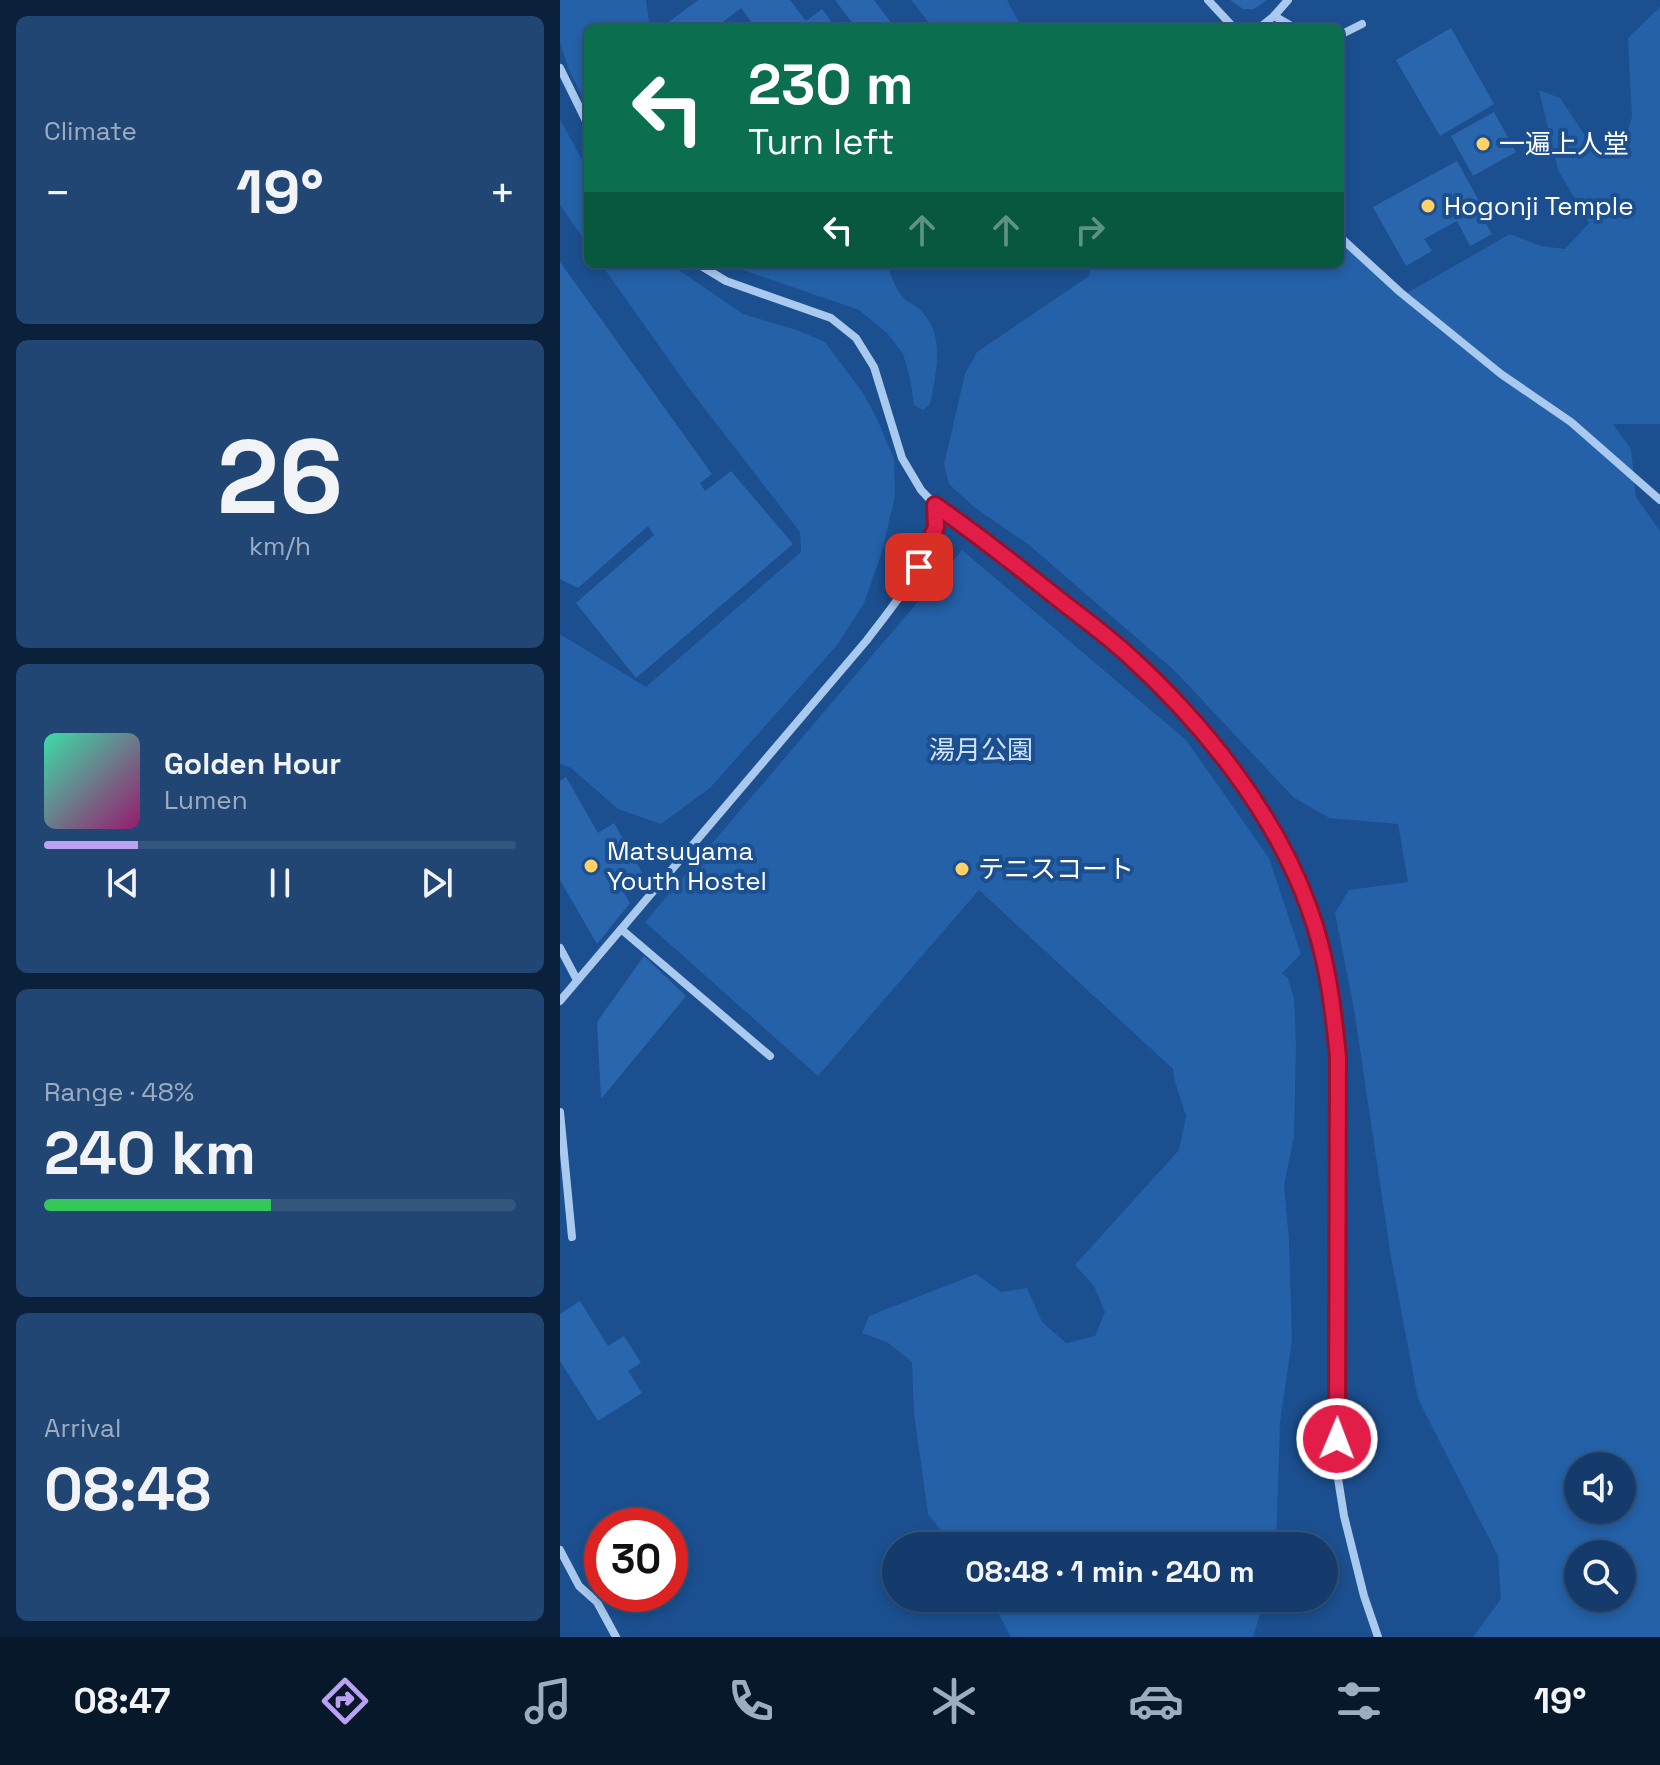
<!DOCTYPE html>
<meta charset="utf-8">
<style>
:root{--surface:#143b6b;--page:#214673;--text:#f1f3f6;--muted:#9dadc1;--line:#33557e;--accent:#bca0f2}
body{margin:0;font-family:"Space Grotesk","Noto Sans JP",sans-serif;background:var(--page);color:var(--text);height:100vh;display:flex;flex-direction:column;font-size:30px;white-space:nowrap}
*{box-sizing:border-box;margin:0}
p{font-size:26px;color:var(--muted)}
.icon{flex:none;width:44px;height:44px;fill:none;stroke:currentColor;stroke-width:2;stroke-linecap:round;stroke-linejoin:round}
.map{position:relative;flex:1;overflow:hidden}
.side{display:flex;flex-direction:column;gap:16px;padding:16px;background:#0b203b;width:560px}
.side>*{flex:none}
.top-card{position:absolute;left:24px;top:24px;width:760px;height:244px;border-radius:12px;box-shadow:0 4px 12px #0003,0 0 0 2px var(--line);background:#0b6e4f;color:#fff;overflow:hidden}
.tools{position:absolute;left:1004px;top:1452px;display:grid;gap:16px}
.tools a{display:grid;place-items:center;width:72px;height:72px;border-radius:50%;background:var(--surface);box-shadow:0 4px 12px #0003,0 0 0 2px var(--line);font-size:40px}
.speed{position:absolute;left:24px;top:1508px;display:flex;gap:16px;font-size:40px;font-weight:700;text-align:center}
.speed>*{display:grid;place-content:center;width:104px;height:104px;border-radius:50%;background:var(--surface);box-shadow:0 4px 12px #0003,0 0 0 2px var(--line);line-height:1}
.speed .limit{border:12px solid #d22;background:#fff;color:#111}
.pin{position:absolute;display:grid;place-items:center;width:68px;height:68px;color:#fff;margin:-34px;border-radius:16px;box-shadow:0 4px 12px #0006}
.me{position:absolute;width:88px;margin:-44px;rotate:1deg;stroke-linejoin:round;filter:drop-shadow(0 0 6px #0008)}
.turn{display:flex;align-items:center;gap:28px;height:168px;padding:0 32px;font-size:36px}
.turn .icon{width:104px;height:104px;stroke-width:2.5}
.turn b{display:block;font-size:56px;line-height:68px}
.lanes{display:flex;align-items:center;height:76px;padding:0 32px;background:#0003;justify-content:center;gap:40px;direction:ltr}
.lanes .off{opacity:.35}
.big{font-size:60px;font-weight:600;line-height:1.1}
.side .widget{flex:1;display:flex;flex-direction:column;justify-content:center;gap:12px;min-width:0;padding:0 28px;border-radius:12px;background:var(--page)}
.side .dial{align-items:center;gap:0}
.dial b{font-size:104px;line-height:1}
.song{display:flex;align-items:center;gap:24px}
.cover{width:96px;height:96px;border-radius:12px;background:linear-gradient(135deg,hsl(160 70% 55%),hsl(320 70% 35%))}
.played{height:8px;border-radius:4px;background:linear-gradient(90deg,var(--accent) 20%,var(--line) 20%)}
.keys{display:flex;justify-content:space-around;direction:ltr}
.heat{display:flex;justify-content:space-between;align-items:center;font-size:44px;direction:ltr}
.charge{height:12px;border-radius:6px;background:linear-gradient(90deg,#34c759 48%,var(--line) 0)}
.trip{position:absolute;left:322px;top:1532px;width:456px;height:80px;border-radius:40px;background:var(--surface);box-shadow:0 4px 12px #0003,0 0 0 2px var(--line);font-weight:600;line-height:80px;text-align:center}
.dock{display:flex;height:128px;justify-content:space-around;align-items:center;background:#08182b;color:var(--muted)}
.dock .icon{width:56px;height:56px}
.dock .active{color:var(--accent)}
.dock b{font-size:36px;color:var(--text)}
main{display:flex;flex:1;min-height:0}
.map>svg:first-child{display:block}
</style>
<main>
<section class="side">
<div class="widget"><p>Climate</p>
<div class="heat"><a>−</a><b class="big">19°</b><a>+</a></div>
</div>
<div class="widget dial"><b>26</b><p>km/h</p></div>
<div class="widget">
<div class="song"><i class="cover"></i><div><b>Golden Hour</b><p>Lumen</p></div></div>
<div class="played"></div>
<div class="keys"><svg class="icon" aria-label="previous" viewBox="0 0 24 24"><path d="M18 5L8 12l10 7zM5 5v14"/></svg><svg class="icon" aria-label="pause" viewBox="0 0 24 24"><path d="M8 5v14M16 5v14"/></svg><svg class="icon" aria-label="next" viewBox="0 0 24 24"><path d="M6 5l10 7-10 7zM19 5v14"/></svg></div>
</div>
<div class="widget"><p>Range · 48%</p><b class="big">240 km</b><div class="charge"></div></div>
<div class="widget"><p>Arrival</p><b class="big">08:48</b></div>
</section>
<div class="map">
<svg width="1100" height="1637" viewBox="0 0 1100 1637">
<rect width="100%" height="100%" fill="#1b4f8f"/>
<g fill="#2461a8" fill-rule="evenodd">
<polygon points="0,0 86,0 90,28 28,28 28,108 8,68 0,42"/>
<polygon points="351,0 447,0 462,28 373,28"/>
<path d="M 1100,7 L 1100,424 L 1053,424 L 1071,449 L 1076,497 L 1100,531 L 1100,1637 L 913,1637 L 941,1599 L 938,1556 L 858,1399 L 831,1257 L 794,1009 L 775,913 L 789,890 L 848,882 L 838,824 L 769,818 L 733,797 L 615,671 L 469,545 L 414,507 L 389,484 L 384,464 L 405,374 L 417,352 L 529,276 L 531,264 L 780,264 L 780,247 L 809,259 L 847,293 L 950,234 L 981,246 L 1005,249 L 1029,223 L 998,170 L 979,90 L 1000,98 L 1036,152 L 1060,153 L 1072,117 L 1068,38 ZM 1018,1466 L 1062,1466 L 1062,1510 L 1018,1510 ZM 1018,1554 L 1062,1554 L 1062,1598 L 1018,1598 Z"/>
<polygon points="0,119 28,171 28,245 0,205"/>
<polygon points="41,264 110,264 183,314 237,330 265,342 303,393 317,419 334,459 335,496 322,552 304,603 278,644 150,788 101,824 58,809 11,768 0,764 0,634 86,687 241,552 240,532 131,391"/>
<path d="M 174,264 L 327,264 C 331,275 335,289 344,298 C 348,303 355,304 359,309 C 387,334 376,373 370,404 L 363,410 L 354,405 L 350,378 L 343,354 L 327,333 L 299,310 L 180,269 Z"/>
<polygon points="402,550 626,740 709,858 741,954 722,973 728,978 734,998 736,1045 734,1137 724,1185 729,1239 732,1340 720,1422 716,1546 393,1546 368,1514 354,1413 352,1362 327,1342 302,1333 309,1316 416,1274 441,1292 467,1288 482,1322 506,1343 535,1336 545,1312 534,1286 515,1265 619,1150 626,1116 614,1079 613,1069 419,890 258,1076 85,922"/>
<polygon points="430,1598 705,1598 693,1637 451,1637"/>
</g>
<g fill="#2a66ad">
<polygon points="138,0 230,0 246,21 262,9 276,28 196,28 181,8 155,28 109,28 106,24"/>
<polygon points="275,0 314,0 335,28 296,28"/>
<polygon points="670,0 707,0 694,9 683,9"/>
<polygon points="891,28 934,104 880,136 836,60"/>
<polygon points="934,112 956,152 913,176 891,136"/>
<polygon points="897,161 924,210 920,213 932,234 910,246 897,221 864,239 872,251 846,266 813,207"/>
<polygon points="0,262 152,474 140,483 145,491 171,471 233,544 76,678 16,603 94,535 88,526 18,588 0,579"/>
<polygon points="6,777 38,833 54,823 83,874 76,878 78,883 63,891 70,903 37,944 0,880 0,781"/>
<polygon points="84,956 126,996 41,1099 37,1022"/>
<polygon points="20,1301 48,1346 64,1336 81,1363 68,1371 82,1393 38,1421 0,1361 0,1314"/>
</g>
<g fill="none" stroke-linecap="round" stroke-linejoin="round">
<g stroke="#a9c9ee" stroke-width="8">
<polyline points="648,0 674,28"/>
<polyline points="714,16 735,28"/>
<polyline points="699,28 714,16 728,0"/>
<polyline points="780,35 802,24"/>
<polyline points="0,68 28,125"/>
<polyline points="780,237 840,292 941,374 1011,422 1100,500"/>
<polyline points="138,264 166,281 271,318 296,338 314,367 342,458 361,490 375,505 426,541 565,652 603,688 681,780 734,870 750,909 772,996 778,1057 779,1333 776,1466 784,1516 804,1596 818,1637"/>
<polyline points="61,929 210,1056"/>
<polyline points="0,948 17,980"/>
<path d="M 0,1001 L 307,640 C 337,600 376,558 375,505"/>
<polyline points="0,1112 12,1237"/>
<polyline points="0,1550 19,1586 37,1602 56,1637"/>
</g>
</g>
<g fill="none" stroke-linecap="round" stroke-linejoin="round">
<defs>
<path id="route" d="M 359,567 L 376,527 L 375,505 C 417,534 456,565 496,597 C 520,616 545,634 567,654 C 643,723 714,811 749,908 C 767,957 773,1006 778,1057 L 777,1439"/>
</defs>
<use href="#route" stroke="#92132f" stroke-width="20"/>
<use href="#route" stroke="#e11d48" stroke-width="14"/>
</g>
<g fill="#ffd166" stroke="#1b4f8f" stroke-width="3">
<circle cx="923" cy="144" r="8"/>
<circle cx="868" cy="206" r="8"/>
<circle cx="31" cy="866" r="8"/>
<circle cx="402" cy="869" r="8"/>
</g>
<g text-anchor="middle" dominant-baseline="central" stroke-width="8" stroke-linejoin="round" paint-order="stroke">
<g font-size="26" fill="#fff" stroke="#1b4f8f" text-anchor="start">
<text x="939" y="144">一遍上人堂</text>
<text x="884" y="206">Hogonji Temple</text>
<text x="47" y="851">Matsuyama<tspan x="47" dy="30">Youth Hostel</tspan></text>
<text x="418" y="869">テニスコート</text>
</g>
<g font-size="26" fill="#cfe3fa" stroke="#1b4f8f">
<text x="421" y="750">湯月公園</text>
</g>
</g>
</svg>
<div class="tools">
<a><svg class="icon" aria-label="sound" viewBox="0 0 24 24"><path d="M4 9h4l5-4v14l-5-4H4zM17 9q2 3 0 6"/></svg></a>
<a><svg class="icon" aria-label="search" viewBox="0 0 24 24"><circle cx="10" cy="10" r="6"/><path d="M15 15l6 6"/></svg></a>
</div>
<div class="speed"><div class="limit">30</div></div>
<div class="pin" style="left:359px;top:567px;background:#d93025"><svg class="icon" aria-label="arrive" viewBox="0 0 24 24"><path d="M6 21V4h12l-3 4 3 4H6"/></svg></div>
<svg class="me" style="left:777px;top:1439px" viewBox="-20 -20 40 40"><circle r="17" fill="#e11d48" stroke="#fff" stroke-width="3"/><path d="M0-11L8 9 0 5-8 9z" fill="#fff"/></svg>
<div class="trip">08:48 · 1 min · 240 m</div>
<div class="top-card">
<div class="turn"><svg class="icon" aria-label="left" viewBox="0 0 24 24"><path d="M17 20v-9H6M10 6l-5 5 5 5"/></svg><div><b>230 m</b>Turn left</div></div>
<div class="lanes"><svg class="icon" aria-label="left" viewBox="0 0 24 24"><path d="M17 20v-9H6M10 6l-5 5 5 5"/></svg><svg class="icon off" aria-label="ahead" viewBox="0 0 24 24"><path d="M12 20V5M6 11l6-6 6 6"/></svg><svg class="icon off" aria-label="ahead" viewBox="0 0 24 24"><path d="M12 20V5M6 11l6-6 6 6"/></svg><svg class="icon off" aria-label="right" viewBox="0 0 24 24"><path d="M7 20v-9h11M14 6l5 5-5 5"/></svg></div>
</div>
</div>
</main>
<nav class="dock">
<b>08:47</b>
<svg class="icon active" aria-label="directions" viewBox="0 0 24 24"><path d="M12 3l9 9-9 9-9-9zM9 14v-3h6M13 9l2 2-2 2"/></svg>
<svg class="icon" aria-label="music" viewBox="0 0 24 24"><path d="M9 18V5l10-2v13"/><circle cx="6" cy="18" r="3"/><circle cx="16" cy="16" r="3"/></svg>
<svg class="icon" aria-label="phone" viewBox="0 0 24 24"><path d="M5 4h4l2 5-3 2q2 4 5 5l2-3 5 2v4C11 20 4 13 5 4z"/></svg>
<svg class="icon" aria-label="climate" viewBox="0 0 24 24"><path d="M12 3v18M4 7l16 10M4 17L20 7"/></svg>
<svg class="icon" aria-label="car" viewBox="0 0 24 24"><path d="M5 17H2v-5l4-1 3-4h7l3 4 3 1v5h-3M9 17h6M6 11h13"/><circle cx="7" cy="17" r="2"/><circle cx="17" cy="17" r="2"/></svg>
<svg class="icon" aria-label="filters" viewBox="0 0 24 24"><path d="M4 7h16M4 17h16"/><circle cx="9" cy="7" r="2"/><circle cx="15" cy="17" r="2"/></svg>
<b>19°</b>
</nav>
